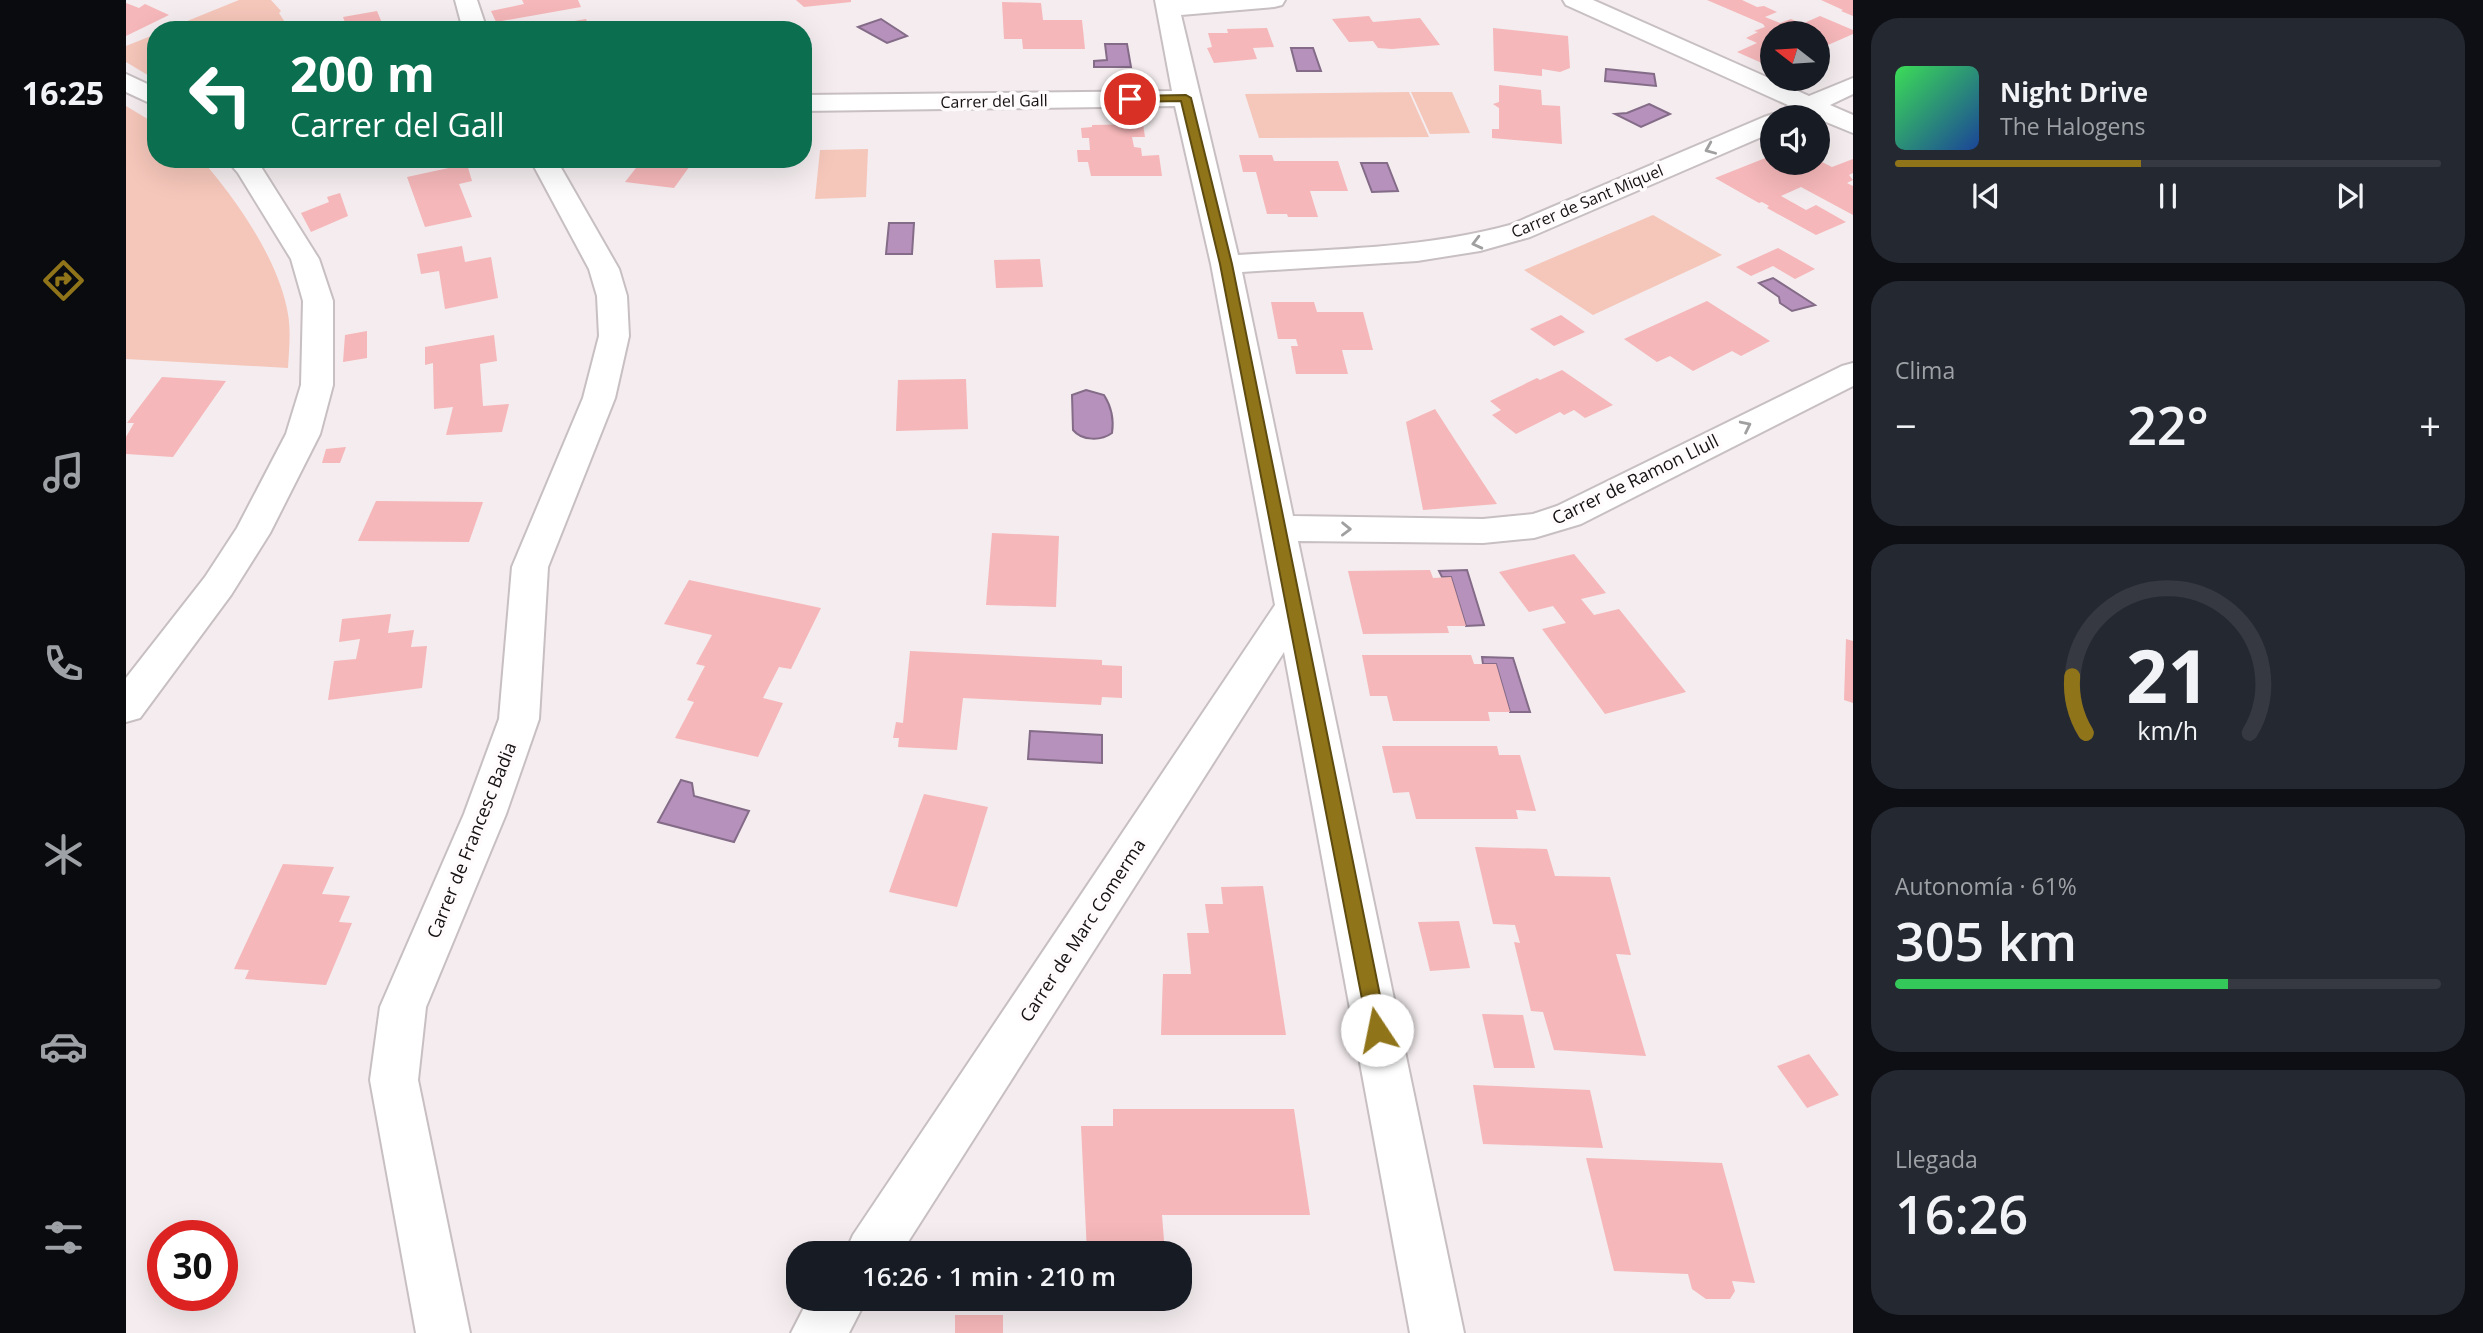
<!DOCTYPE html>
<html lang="es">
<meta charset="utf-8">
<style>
:root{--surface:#171b24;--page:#242831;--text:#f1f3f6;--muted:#9ea1a6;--line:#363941;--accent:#907419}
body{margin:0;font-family:"Open Sans",sans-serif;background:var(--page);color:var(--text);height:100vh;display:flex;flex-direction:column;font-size:26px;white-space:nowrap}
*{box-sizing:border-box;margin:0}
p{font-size:23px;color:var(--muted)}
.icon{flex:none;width:38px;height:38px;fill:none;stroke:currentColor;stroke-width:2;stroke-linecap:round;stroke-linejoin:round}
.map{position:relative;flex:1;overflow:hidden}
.drawer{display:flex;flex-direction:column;gap:18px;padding:18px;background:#0d0f14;width:630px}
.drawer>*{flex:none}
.top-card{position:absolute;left:21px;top:21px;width:665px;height:147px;border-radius:28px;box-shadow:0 7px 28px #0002;background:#0b6e4f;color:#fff;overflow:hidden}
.needle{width:46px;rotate:287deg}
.fabs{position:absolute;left:1634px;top:21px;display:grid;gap:14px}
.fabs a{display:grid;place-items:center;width:70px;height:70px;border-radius:50%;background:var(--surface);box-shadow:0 7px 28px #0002;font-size:35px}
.speed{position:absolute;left:21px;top:1220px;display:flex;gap:14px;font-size:35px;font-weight:700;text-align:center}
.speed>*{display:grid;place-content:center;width:91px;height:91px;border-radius:50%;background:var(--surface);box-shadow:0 7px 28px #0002;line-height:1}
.speed .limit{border:10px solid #d22;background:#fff;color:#111}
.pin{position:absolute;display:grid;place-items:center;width:60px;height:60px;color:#fff;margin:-30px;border:4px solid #fff;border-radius:50%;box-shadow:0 2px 7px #0007}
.me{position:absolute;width:77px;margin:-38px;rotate:349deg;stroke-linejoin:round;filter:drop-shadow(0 0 5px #0008)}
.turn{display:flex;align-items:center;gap:24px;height:147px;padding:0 28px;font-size:32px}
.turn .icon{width:91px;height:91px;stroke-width:2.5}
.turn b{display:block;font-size:49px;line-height:60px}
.big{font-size:52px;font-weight:600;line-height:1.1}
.drawer .widget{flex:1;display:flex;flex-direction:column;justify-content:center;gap:10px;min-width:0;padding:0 24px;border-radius:28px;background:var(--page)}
.drawer .dial{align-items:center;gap:0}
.dial svg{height:182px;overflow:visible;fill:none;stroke:var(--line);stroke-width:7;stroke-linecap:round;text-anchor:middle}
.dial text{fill:var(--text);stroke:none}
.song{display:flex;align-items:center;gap:21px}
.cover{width:84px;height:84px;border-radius:10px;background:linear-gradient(135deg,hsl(130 70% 55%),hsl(220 70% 35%))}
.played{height:7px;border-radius:4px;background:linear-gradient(90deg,var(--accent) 45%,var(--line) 45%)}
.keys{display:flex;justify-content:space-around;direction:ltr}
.heat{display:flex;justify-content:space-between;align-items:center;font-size:38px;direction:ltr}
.charge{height:10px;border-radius:5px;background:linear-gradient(90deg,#34c759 61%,var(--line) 0)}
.trip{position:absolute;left:660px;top:1241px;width:406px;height:70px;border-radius:28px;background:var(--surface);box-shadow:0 7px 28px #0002;font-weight:600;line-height:70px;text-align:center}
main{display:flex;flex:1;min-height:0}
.tabs{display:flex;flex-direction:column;width:126px;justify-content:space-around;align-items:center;background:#090b0e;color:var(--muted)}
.tabs .icon{width:49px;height:49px}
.tabs .selected{color:var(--accent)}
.tabs b{font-size:32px;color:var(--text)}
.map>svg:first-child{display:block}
</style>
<main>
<nav class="tabs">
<b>16:25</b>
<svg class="icon selected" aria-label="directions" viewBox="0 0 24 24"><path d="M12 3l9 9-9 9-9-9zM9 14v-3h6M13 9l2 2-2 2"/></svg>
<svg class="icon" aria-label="music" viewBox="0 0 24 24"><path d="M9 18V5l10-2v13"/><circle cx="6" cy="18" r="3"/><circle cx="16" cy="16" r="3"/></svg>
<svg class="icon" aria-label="phone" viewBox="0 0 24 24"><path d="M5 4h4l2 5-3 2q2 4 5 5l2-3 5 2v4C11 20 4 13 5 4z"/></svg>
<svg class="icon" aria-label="climate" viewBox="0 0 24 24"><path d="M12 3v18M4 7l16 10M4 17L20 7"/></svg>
<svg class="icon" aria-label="car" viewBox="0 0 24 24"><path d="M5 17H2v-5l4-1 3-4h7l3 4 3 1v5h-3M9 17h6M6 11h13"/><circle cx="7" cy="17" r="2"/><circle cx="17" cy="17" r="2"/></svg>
<svg class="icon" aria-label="filters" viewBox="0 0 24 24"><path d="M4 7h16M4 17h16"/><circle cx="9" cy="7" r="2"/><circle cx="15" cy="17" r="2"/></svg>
</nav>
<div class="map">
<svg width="1727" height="1333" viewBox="0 0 1727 1333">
<rect width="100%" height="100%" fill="#f4ecee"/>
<g fill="#f5c6ba">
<polygon points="113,0 145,0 155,11 153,13 164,30 39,30"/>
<polygon points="30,34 30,80 0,62 0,46"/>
<polygon points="1283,92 1303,137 1133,138 1119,94"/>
<polygon points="1285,92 1326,92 1344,133 1304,134"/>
<path d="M 0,106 L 30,124 L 30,159 L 75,159 C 110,199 153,260 162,314 C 165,332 163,350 162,368 L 0,359 Z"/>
<polygon points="742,149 740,197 689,199 694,150"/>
<polygon points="1527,215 1596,255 1467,315 1398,270"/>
</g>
<g fill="#b591bb" stroke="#846b88" stroke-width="2">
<polygon points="755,19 781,36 761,43 732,27"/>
<polygon points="979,44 1001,44 1005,67 968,67 968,61 981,60"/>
<polygon points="1165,48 1187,48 1195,71 1171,71"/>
<polygon points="1480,69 1528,74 1530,86 1479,81"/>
<polygon points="1523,104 1544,114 1515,127 1489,114 1501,113"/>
<polygon points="1235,163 1261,163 1272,191 1246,192"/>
<polygon points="763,223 788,223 786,254 760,254"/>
<polygon points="1647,278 1689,305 1666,311 1654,303 1653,297 1633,283"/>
<path d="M 960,390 L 978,395 C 985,406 988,420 986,433 C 975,441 956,441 947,430 L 946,395 Z"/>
<polygon points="1341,570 1358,625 1340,626 1325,577 1316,577 1313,571"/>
<polygon points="1356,657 1387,658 1404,712 1384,712 1370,664 1357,664"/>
<polygon points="904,731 976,735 976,763 902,759"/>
<polygon points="555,780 566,783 568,796 623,811 608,842 532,822"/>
</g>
<g fill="#f5b7b9">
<polygon points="396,0 452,0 455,7 370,22 365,11 398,4"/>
<polygon points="670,0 725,0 725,2 678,7"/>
<polygon points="1581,0 1616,0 1631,7 1638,6 1651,12 1639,17 1654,23 1665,19 1676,24 1694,16 1727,30 1727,34 1702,45 1692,41 1692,33 1647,33 1647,68 1611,52 1631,43 1620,38 1632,32 1628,31 1639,27 1637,24"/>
<polygon points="1695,0 1727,0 1727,16 1715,11 1717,10"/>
<polygon points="876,2 915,3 917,20 956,20 959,49 897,49 896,39 878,39"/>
<polygon points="0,3 13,8 19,4 43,15 0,36"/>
<polygon points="251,11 259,30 211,30 210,27 220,25 217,17"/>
<polygon points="1243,16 1247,22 1294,18 1314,45 1266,49 1252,48 1247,41 1223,42 1206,19"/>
<polygon points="460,19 465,30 420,30 419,26"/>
<polygon points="546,23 618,23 617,30 549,30"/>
<polygon points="1141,28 1148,47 1127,48 1131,59 1088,63 1081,48 1086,47 1082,33 1102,33 1101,29"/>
<polygon points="1367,28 1442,36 1444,68 1434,72 1416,69 1416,76 1368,71"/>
<polygon points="1373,85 1415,90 1416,105 1434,106 1436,144 1366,138 1366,129 1373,129 1373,108 1367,104 1373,102"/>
<polygon points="1017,124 1019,137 1006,137 1008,147 1015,148 1016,156 1033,155 1036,176 965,176 962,162 952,162 951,150 964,150 963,138 956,138 955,128 966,127 966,125"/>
<polygon points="1113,155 1146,155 1148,161 1212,161 1222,191 1184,191 1192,217 1162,217 1161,214 1141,214 1130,172 1117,172"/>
<polygon points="1647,155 1647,163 1692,163 1692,160 1706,167 1727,159 1727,173 1723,175 1727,180 1721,183 1727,186 1727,215 1675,187 1655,196 1680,210 1690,205 1720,222 1690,235 1641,208 1643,206 1636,202 1633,203 1589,178"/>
<polygon points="517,159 569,159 548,188 499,182"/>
<polygon points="341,164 346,181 333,184 346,217 299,227 281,177"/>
<polygon points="214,193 222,216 185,232 175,213 203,202 201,197"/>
<polygon points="336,246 339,262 365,257 372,298 319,309 313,271 295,274 291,254"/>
<polygon points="1652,248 1689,269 1669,279 1647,266 1625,276 1610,267"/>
<polygon points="914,259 917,287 870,288 868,260"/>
<polygon points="1581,301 1644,341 1615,356 1606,351 1567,371 1544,356 1531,362 1498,339"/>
<polygon points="1145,302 1188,302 1191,312 1237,312 1247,350 1216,350 1222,374 1170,374 1165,346 1172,346 1170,339 1152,339"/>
<polygon points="1435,315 1459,332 1428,346 1404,329"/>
<polygon points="241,331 241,358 217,362 219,335"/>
<polygon points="368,335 371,361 354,364 357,406 383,404 376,432 320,435 327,407 308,409 307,363 299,365 299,347"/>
<polygon points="1436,370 1487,405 1459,418 1448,410 1438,415 1434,412 1390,434 1366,415 1375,410 1364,401 1411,378 1414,380"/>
<polygon points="36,377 100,381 47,457 0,454 0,437 8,423 1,423"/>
<polygon points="840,379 842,429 770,431 772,380"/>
<polygon points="1309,409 1329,440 1371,504 1297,510 1280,422"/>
<polygon points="220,447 214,463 196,463 200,449"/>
<polygon points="250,501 357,502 343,542 232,541"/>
<polygon points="866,533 933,536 930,607 860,605"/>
<polygon points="1448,554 1480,593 1455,599 1468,615 1493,609 1560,692 1479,714 1416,629 1440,623 1427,606 1403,612 1373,572"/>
<polygon points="1304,570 1307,578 1325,577 1340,626 1321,626 1323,633 1237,634 1222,571"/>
<polygon points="563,580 695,608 665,669 653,667 637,698 657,703 632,757 549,738 568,702 561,700 579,666 570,664 586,635 538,624"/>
<polygon points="265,614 262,633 288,630 285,647 301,646 296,688 202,700 208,661 230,659 234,639 213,642 216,619"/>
<polygon points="1720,639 1727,641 1727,703 1718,700"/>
<polygon points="784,651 976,660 976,665 996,666 996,698 976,697 975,705 837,698 831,750 772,747 773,738 767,738 770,722 777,723"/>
<polygon points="1236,655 1345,655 1348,664 1370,664 1384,712 1362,712 1364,721 1267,721 1261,696 1244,696"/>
<polygon points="1256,746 1371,746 1373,755 1394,755 1410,811 1390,810 1392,819 1290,819 1283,792 1267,793"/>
<polygon points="798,794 862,807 831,907 763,892"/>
<polygon points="1349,847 1421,849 1429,876 1484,877 1505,955 1490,954 1520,1056 1428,1050 1417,1012 1405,1011 1388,942 1394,943 1389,925 1367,924"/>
<polygon points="157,864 208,867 196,894 224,896 213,922 226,923 200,985 119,979 123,970 108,969"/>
<polygon points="1137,886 1160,1035 1035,1035 1037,974 1065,974 1061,933 1083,933 1079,904 1097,904 1095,887"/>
<polygon points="1333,921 1344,968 1304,971 1292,922"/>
<polygon points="1356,1014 1397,1015 1409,1068 1368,1068"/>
<polygon points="1683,1054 1713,1095 1681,1108 1651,1066"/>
<polygon points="1347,1085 1464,1090 1477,1148 1357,1144"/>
<polygon points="987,1109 1168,1109 1184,1215 1036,1215 1039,1253 961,1253 955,1126 987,1126"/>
<polygon points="1460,1158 1596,1163 1629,1283 1606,1281 1609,1291 1604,1299 1580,1299 1566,1289 1562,1274 1488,1271"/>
<rect x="829" y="1315" width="48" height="18"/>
</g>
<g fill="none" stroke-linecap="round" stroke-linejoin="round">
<defs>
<g id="minor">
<polygon points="329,0 351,0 361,30 337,30"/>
<path d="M 1029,0 L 1159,0 L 1156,5 L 1148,7 L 1055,15 L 1112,255 C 1203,249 1296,249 1384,225 L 1638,117 L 1647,114 L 1657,117 L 1647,117 L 1647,132 L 1404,237 L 1354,251 L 1291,261 L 1116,272 L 1167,516 L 1357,519 L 1407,514 L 1431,506 L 1716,366 L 1727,363 L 1727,386 L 1455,524 L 1408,538 L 1357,543 L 1172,541 L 1338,1333 L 1284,1333 L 1158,652 L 775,1253 L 719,1253 L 727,1235 L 1149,605 L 1085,264 L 1049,106 L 677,111 L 677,95 L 1046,91 Z"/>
<polygon points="1437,0 1467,0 1683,96 1727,78 1727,94 1704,105 1727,115 1727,133 1683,115 1660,117 1656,112 1662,105 1440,5"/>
<polygon points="0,74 30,88 30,106 0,92"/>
<polygon points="100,159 129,159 132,162 193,259 207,301 207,385 194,434 144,533 105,595 14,718 0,722 0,678 79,577 111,528 160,434 175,385 177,301 165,259 112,173"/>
<polygon points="404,159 430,159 493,269 501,296 503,336 489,398 422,567 413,719 380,814 300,1007 292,1080 344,1333 290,1333 244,1080 254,1007 338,814 373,719 386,567 457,398 473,336 471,296 463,269"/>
<polygon points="683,1298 741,1298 723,1333 665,1333"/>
</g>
</defs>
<use href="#minor" stroke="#c7bfc1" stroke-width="4"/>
<use href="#minor" fill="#fff" fill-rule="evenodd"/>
</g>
<defs><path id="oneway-chevron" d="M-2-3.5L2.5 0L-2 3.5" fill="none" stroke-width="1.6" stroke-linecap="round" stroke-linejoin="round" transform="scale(1.75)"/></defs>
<g stroke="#a1a0a0">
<use href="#oneway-chevron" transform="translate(1584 149) rotate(157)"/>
<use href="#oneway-chevron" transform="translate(1351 243) rotate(166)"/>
<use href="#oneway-chevron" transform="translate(1620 426) rotate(-26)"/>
<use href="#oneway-chevron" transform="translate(1220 529) rotate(1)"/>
</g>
<polygon fill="#907419" stroke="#5e4b10" stroke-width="2" points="1060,95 1065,98 1106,264 1261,1030 1258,1036 1251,1039 1244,1036 1242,1030 1094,264 1055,101 1004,102 999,99 1004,96"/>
<g text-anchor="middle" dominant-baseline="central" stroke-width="7" stroke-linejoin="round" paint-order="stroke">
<g font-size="16" fill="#131111" stroke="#fffafb">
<text transform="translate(868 101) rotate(-1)">Carrer del Gall</text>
<text transform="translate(1461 201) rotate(-23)">Carrer de Sant Miquel</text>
</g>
<g font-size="18" fill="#131111" stroke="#fffafb">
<text transform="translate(1509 479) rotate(-26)">Carrer de Ramon Llull</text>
<text transform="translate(345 840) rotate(-68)">Carrer de Francesc Badia</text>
<text transform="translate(956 930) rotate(-57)">Carrer de Marc Comerma</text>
</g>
</g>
</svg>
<div class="fabs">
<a><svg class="needle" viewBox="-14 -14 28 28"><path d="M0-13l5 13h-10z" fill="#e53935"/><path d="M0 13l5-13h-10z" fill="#9ea1a6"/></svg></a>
<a><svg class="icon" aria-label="sound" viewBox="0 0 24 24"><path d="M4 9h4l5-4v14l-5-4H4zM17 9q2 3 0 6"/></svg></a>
</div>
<div class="speed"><div class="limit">30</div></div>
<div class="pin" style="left:1004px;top:99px;background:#d93025"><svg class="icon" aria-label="arrive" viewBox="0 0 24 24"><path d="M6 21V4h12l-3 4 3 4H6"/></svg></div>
<svg class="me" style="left:1251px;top:1030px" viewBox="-20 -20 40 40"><circle r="19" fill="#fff"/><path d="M0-13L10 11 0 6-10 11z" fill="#907419"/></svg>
<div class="trip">16:26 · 1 min · 210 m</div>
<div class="top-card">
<div class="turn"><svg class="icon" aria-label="left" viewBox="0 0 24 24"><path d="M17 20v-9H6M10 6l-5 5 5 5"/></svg><div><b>200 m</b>Carrer del Gall</div></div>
</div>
</div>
<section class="drawer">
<div class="widget">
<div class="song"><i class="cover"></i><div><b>Night Drive</b><p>The Halogens</p></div></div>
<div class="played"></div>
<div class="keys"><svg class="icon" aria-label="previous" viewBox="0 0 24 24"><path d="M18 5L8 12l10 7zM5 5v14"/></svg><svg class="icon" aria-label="pause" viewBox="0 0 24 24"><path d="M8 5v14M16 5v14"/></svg><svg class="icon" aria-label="next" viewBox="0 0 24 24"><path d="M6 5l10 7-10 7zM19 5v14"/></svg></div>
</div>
<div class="widget"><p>Clima</p>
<div class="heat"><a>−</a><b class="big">22°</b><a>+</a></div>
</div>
<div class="widget dial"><svg viewBox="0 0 100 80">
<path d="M14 69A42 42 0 1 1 86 69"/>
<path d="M14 69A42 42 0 0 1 8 44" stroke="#907419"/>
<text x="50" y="56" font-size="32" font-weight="700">21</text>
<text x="50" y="72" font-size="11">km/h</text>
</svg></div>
<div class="widget"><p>Autonomía · 61%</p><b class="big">305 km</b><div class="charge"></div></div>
<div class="widget"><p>Llegada</p><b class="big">16:26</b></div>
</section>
</main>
